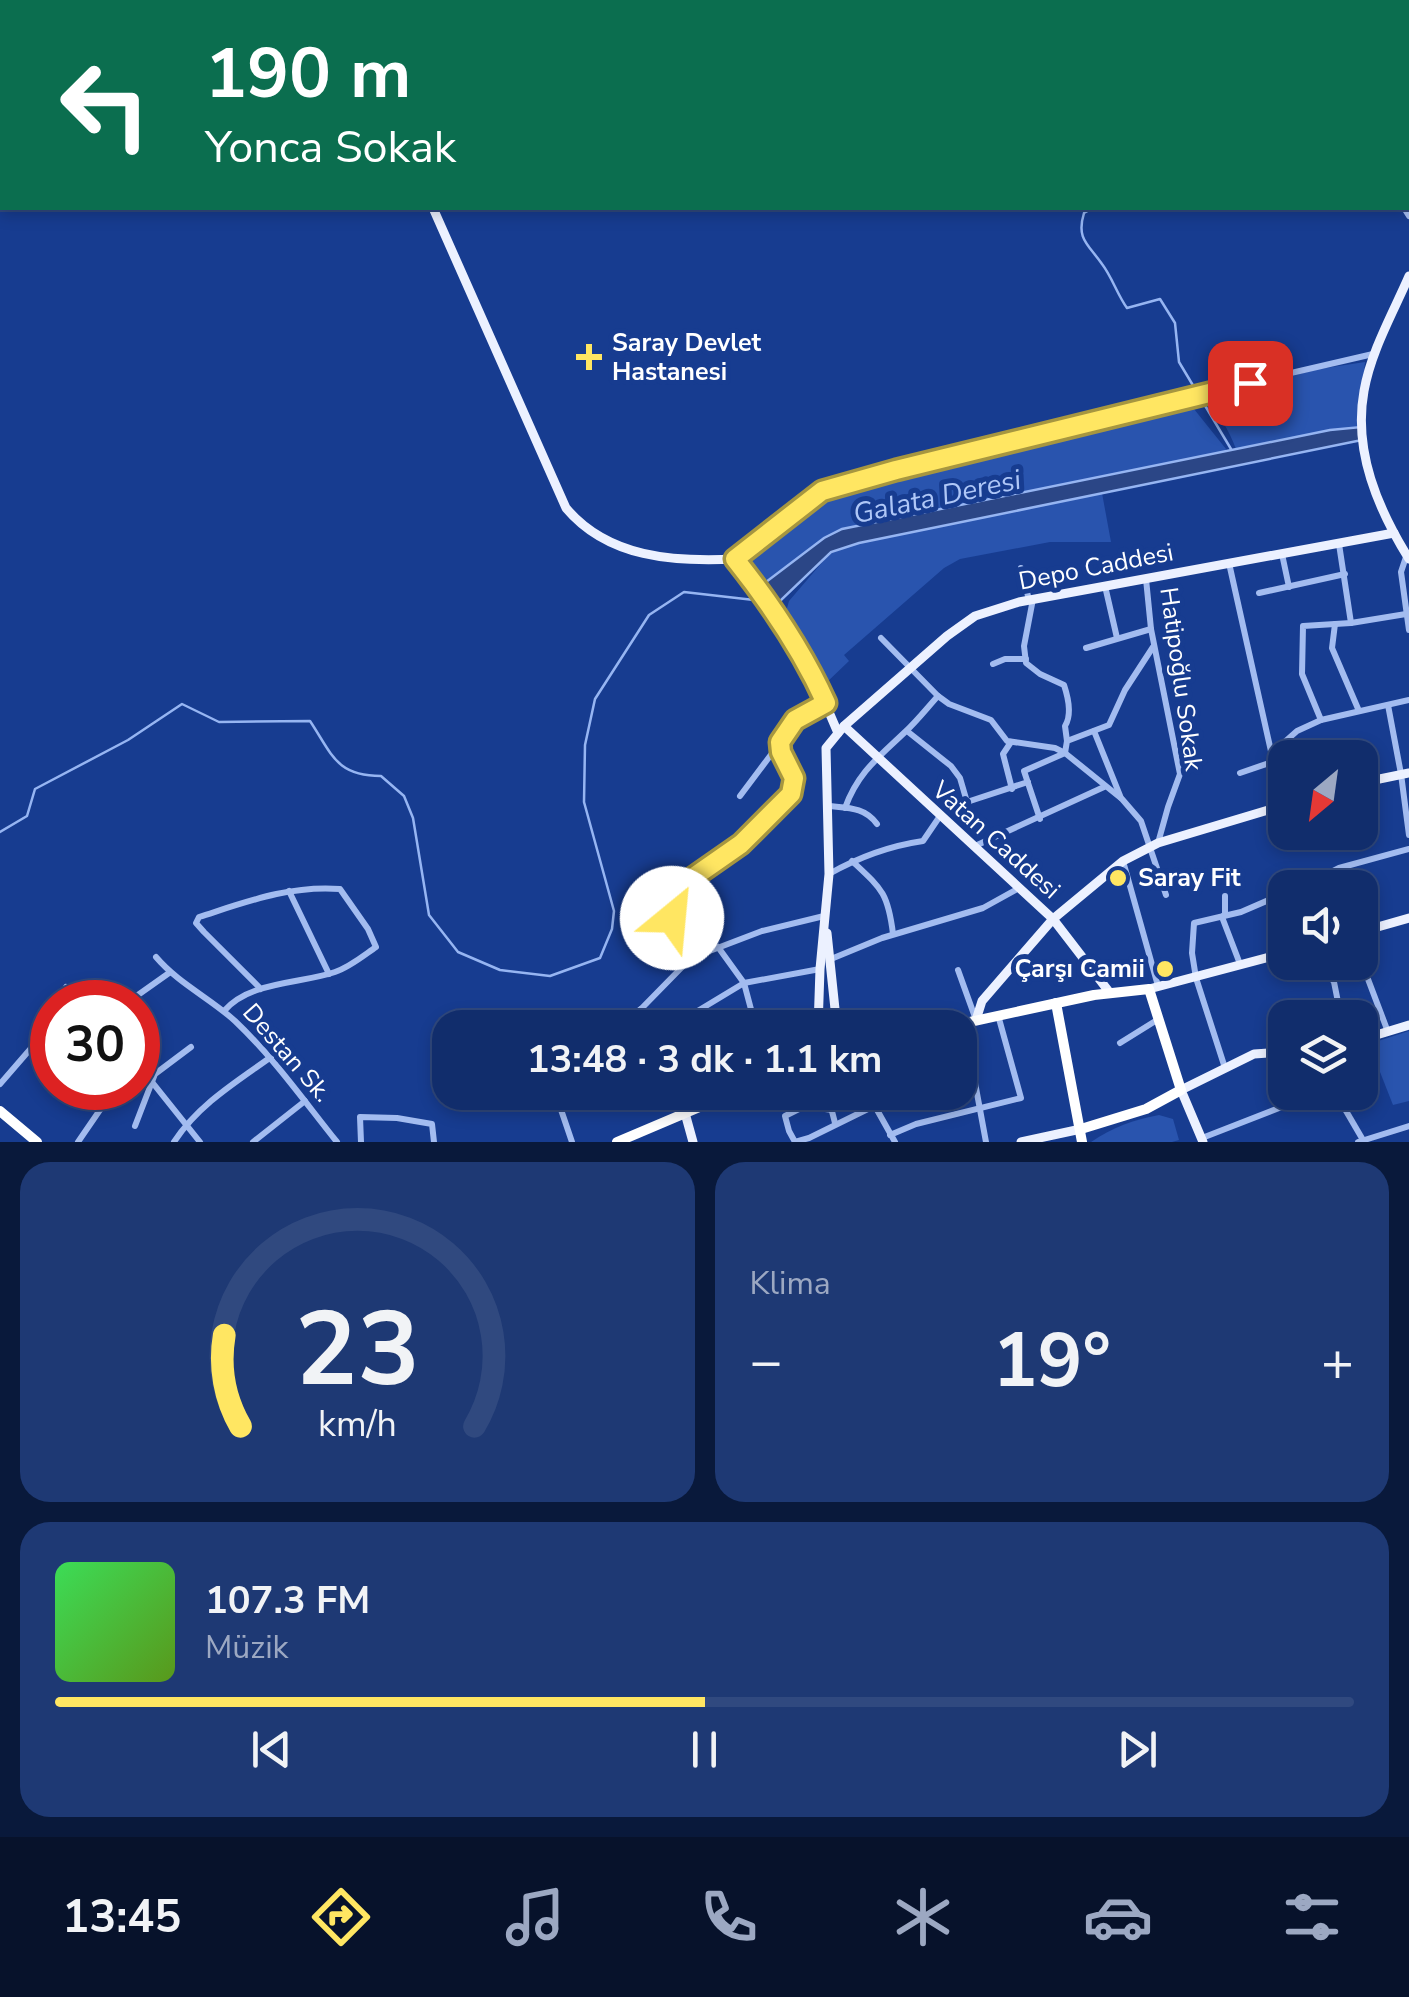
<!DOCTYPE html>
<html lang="tr">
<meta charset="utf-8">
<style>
:root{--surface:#112d6c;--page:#1e3974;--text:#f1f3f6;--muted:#9ca8c2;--line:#30497f;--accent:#ffe662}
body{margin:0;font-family:"Nunito Sans",sans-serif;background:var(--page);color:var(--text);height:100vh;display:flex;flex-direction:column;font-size:38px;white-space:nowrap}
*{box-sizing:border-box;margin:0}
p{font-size:32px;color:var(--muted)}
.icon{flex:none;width:55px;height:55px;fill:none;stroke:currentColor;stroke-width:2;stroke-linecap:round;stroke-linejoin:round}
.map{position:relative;height:1142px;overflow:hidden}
.side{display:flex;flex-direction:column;gap:20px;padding:20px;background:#09193b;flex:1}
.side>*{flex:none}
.guide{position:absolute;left:0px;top:0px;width:1410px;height:210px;box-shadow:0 5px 15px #0003,0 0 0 2px var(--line);background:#0b6e4f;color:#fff;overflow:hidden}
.needle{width:65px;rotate:209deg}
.tools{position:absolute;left:1268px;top:740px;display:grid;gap:20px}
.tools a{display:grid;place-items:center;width:110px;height:110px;border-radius:20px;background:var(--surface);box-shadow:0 5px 15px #0003,0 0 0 2px var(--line);font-size:50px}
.speed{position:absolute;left:30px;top:980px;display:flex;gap:20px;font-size:50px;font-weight:700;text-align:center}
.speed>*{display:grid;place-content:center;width:130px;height:130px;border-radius:50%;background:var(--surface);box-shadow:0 5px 15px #0003,0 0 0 2px var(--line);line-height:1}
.speed .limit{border:15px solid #d22;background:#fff;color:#111}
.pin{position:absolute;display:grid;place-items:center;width:85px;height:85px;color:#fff;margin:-42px;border-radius:20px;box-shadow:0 5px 15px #0006}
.me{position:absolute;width:110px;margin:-55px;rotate:28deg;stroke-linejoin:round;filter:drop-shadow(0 0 8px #0008)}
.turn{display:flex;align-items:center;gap:35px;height:210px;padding:0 40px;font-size:45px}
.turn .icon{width:130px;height:130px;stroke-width:2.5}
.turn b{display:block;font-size:70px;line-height:85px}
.big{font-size:75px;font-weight:700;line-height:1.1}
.side .widget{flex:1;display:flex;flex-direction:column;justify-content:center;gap:15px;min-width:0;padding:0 35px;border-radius:30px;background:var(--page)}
.side .dial{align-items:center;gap:0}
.dial svg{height:260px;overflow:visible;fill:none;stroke:var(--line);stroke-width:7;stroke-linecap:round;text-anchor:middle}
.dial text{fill:var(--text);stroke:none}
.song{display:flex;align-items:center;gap:30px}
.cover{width:120px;height:120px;border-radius:15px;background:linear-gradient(135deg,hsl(130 70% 55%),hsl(90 70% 35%))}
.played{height:10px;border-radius:5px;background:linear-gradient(90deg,var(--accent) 50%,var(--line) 50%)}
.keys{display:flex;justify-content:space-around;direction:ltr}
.heat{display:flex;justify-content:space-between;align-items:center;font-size:55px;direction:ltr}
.side .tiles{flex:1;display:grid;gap:20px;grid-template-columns:1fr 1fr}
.widget:last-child{grid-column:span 2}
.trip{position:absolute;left:432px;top:1010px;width:545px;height:100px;border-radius:30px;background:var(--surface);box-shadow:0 5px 15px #0003,0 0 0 2px var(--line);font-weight:700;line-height:100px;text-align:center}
.tabs{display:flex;height:160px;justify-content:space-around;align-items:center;background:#07122b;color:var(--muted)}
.tabs .icon{width:70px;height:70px}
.tabs .current{color:var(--accent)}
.tabs b{font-size:45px;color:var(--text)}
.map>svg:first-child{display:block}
</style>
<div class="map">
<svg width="1409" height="1142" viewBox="0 0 1409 1142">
<rect width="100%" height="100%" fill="#173c90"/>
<g fill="#2954ae">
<path d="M 1365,362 L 1361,404 L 1361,427 L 1330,430 L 1236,449 C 1229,430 1219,413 1203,400 L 1319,369 Z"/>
<polygon points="1190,404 1226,449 1225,452 842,529 823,538 762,585 748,563 748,559 826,493 961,459 1028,447 1054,437"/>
<polygon points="1102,493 1111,542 1050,542 960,559 944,568 844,655 849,661 826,683 785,615 789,601 831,552 859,543"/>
<polygon points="1409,1031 1409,1101 1393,1105 1369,1044"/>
<path d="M 1159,1115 L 1173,1119 L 1179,1140 L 1172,1142 L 1091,1142 C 1113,1127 1133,1120 1159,1115 Z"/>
</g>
<polygon fill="#2b4686" stroke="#96b5f2" stroke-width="2.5" points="1361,427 1362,440 859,543 831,552 777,604 762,585 824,538 842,529 1330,430"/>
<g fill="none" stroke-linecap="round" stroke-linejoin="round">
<g stroke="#96b5f2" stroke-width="2.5">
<polyline points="596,0 597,2"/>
<path d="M 1093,208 L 1084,213 C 1076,239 1088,244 1102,264 C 1112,277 1117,294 1127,308 L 1160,299 L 1175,323 L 1179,362 L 1231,449"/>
<path d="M 0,832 L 27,816 L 35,789 L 128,740 L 182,704 L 219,722 L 310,721 C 332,754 336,776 381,776 L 404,796 L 413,818 L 429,915 L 458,952 L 500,970 L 550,976 L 600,958 L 612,929 L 614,911 L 584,802 L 585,745 L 595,699 L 649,615 L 684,592 L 754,600 L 759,598"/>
</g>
<g stroke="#a3bcf0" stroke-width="6">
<polyline points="1250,0 1252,2"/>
<polyline points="1201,2 1205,0"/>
<polyline points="1261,2 1264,0"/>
<polyline points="1329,2 1332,0"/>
<polyline points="1366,2 1366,0"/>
<polyline points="1404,208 1409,216"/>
<polyline points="1339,544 1351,623"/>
<polyline points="1282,554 1289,587"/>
<polyline points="1406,557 1401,572 1409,630"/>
<polyline points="735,559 822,491 896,470 1013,443 1188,397 1373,354"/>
<polyline points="1229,563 1283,805"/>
<polyline points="1021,568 1029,600"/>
<polyline points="1146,579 1151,629 1180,774 1168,807 1158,843"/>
<polyline points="1105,586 1117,638"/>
<polyline points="1259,593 1345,574"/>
<path d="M 1033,599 L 1024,646 L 1026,663 L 1040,674 L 1064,685 C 1068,697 1072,715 1065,726 L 1067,741"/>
<polyline points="1335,624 1332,648 1359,711"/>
<polyline points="881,638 938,696 949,704 991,720 1007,741 1055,748 1065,753 1122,799 1141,821 1166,895"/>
<polyline points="1086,648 1151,629"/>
<polyline points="993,664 1005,659 1026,659"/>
<polyline points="1388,705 1401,774 1409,835"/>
<polyline points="1321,720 1302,674 1303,626 1351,623 1406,614"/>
<polyline points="907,731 951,766 960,778 967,802 1028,782"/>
<polyline points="1094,731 1121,798"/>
<polyline points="1011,742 1003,754 1012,789"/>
<polyline points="1271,754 1297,731 1321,720 1409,700"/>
<polyline points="1240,773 1272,762"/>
<polyline points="740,796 779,744"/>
<path d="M 829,806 C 848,808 865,807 877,824"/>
<path d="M 845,808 C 858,772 879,757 905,732 C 917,721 927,708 938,696"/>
<polyline points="1040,819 1024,771 1065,753 1067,741 1109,725 1125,690 1153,647"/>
<polyline points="975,846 1104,787"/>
<path d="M 852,861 C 882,889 888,893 893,934"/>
<polyline points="1123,861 1158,986"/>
<path d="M 829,874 C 859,857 889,846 923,841 L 940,816"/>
<polyline points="1300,888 1339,868 1409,849"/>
<polyline points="289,891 329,974"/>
<polyline points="1225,896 1225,914 1222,917 1240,964"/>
<polyline points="718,947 744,983 756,1028"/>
<polyline points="699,955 676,928 671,918 671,910 687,881 701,870 741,844 791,794 794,777 781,751 780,743 795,719 826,703"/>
<path d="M 156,957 C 179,984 210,998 235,1021 C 274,1058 304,1101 337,1142"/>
<polyline points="1360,958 1388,1032"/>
<polyline points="831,959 882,938 983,908 1019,888"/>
<polyline points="1321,962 1334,982 1338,1002"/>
<polyline points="958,970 976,1020"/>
<polyline points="66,987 85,1002"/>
<polyline points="128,1002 169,973"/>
<polyline points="641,1009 655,1028"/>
<path d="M 224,1011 C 250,981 300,984 335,972 C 350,967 363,956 376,947 L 368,929 L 340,889 C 290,885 246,902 199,917 L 196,923 L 204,932 L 261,989"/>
<polyline points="964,1023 986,1142"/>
<polyline points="614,1028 641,1009 687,962 699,955 762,931 824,916"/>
<polyline points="678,1028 696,1012 744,983 820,969"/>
<polyline points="1120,1043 1157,1020"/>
<polyline points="1225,1068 1196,978 1192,953 1194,923 1241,912 1285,893"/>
<polyline points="152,1082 200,1142"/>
<polyline points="0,1084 52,1024"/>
<polyline points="555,1092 572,1142"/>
<polyline points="701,1092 708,1103"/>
<polyline points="827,1092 835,1123"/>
<polyline points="867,1092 895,1142"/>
<polyline points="1335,1092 1363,1140"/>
<polyline points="561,1110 598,1092"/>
<polyline points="135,1126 155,1074 191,1047"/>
<polyline points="890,1135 916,1124 1021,1098 998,1015"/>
<polyline points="1202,1138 1320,1092"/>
<polyline points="78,1142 115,1088"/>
<path d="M 174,1142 C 198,1105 236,1082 271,1057"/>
<polyline points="253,1142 305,1101"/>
<polyline points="361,1142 360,1117 397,1118 432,1124 434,1142"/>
<polyline points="795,1142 809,1138 874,1106 906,1094 905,1092"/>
<polyline points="795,1142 789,1131 785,1116 805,1106 832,1110"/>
<polyline points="1358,1142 1409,1126"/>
</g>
<g stroke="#ecf1ff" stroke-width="9">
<polyline points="342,0 343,2"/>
<polyline points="0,73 2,73"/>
<path d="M 433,208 L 566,508 C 608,558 674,562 735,559 C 777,613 812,670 838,733"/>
<path d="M 1409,276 C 1393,313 1371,351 1364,391 C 1353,451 1378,509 1409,559"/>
<polyline points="844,726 1053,919 1110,993"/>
<polyline points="1360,783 1409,773"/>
<polyline points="1360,932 1409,918"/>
<polyline points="827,933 837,1028"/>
<polyline points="1149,989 1285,953"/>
<polyline points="976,1020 982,1001 1053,919 1123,861 1158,843 1285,805"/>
<polyline points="818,1028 820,969 829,874 826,748 844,726 947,636 975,616 1019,602 1394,533"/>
<polyline points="1360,1040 1409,1025"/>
<polyline points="685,1113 693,1142"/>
<polyline points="1021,1142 1081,1129"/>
<polyline points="1203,1142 1181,1090 1254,1054 1285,1052"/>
</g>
<g stroke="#fff" stroke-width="10">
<polyline points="1056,1003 1082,1142"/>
<polyline points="942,1028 1094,995 1149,989 1181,1090 1146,1109 1081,1129"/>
<polyline points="0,1111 37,1142"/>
<polyline points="617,1142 735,1092"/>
</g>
</g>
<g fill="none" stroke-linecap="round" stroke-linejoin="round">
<defs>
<path id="route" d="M 672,918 L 671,910 L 688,881 L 741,844 L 791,794 L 794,778 L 781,752 L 780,742 L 795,720 L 826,703 C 803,652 770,603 735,559 L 822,491 L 896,470 L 1250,383"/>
</defs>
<use href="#route" stroke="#a69640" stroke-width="25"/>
<use href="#route" stroke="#ffe662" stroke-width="18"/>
</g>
<g fill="#ffe662" stroke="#173c90" stroke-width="4">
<path d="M584 342h10v10h10v10h-10v10h-10v-10h-10v-10h10z"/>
<circle cx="1118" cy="878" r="10"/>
<circle cx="1165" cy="969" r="10"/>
</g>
<g text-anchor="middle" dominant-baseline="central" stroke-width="10" stroke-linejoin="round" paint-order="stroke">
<g font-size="25" font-weight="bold" fill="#fff" stroke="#173c90" text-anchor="start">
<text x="612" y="343">Saray Devlet<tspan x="612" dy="29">Hastanesi</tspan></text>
<text x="1138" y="878">Saray Fit</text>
<text x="1145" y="969" text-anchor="end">Çarşı Camii</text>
</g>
<g font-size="25" fill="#fff" stroke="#173c90">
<text transform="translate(1096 567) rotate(-11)">Depo Caddesi</text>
<text transform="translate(1181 679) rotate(82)">Hatipoğlu Sokak</text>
<text transform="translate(996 840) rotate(42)">Vatan Caddesi</text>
<text transform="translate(287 1053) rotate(49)">Destan Sk.</text>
</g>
<g font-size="28" font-style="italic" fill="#afc7f7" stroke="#173c90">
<text transform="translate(937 497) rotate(-12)">Galata Deresi</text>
</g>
</g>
</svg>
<div class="tools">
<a><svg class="needle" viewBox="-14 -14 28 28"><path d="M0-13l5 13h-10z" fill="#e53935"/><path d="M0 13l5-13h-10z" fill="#9ca8c2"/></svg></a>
<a><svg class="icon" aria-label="sound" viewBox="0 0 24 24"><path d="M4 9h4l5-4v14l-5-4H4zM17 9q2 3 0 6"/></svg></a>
<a><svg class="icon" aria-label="layers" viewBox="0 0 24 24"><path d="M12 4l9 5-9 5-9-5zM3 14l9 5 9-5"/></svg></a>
</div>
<div class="speed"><div class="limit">30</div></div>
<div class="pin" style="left:1250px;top:383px;background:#d93025"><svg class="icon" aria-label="arrive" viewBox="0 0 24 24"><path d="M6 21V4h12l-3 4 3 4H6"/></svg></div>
<svg class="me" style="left:672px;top:918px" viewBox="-20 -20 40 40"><circle r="19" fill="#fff"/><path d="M0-13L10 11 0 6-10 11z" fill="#ffe662"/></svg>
<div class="trip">13:48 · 3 dk · 1.1 km</div>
<div class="guide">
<div class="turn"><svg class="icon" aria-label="left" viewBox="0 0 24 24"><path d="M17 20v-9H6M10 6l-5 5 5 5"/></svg><div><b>190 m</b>Yonca Sokak</div></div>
</div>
</div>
<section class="side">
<div class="tiles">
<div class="widget dial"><svg viewBox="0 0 100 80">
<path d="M14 69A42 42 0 1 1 86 69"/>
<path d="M14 69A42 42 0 0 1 9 41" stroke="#ffe662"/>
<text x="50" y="56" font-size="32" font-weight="700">23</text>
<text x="50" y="72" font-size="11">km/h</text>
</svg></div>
<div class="widget"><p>Klima</p>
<div class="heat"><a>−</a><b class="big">19°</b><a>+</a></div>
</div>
<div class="widget">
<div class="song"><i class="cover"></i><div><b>107.3 FM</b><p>Müzik</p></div></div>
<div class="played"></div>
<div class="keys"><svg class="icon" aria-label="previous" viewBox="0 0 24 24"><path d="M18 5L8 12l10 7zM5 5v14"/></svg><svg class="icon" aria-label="pause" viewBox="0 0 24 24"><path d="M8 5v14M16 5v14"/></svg><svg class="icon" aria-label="next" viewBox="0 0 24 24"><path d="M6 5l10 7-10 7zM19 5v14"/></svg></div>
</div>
</div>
</section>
<nav class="tabs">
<b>13:45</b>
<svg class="icon current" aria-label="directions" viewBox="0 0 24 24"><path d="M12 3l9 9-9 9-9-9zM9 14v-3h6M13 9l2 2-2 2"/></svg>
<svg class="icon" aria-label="music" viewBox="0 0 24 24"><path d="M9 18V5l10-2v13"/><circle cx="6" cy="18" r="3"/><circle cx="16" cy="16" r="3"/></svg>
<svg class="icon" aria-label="phone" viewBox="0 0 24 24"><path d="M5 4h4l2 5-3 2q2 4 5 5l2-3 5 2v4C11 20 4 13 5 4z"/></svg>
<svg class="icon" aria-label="climate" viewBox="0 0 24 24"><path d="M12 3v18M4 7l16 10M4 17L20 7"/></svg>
<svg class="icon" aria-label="car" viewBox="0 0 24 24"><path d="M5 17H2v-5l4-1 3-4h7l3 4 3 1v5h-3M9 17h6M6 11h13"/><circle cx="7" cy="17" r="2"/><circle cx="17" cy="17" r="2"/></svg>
<svg class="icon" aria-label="filters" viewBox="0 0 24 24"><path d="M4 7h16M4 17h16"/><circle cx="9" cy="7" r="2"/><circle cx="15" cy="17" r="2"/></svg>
</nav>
